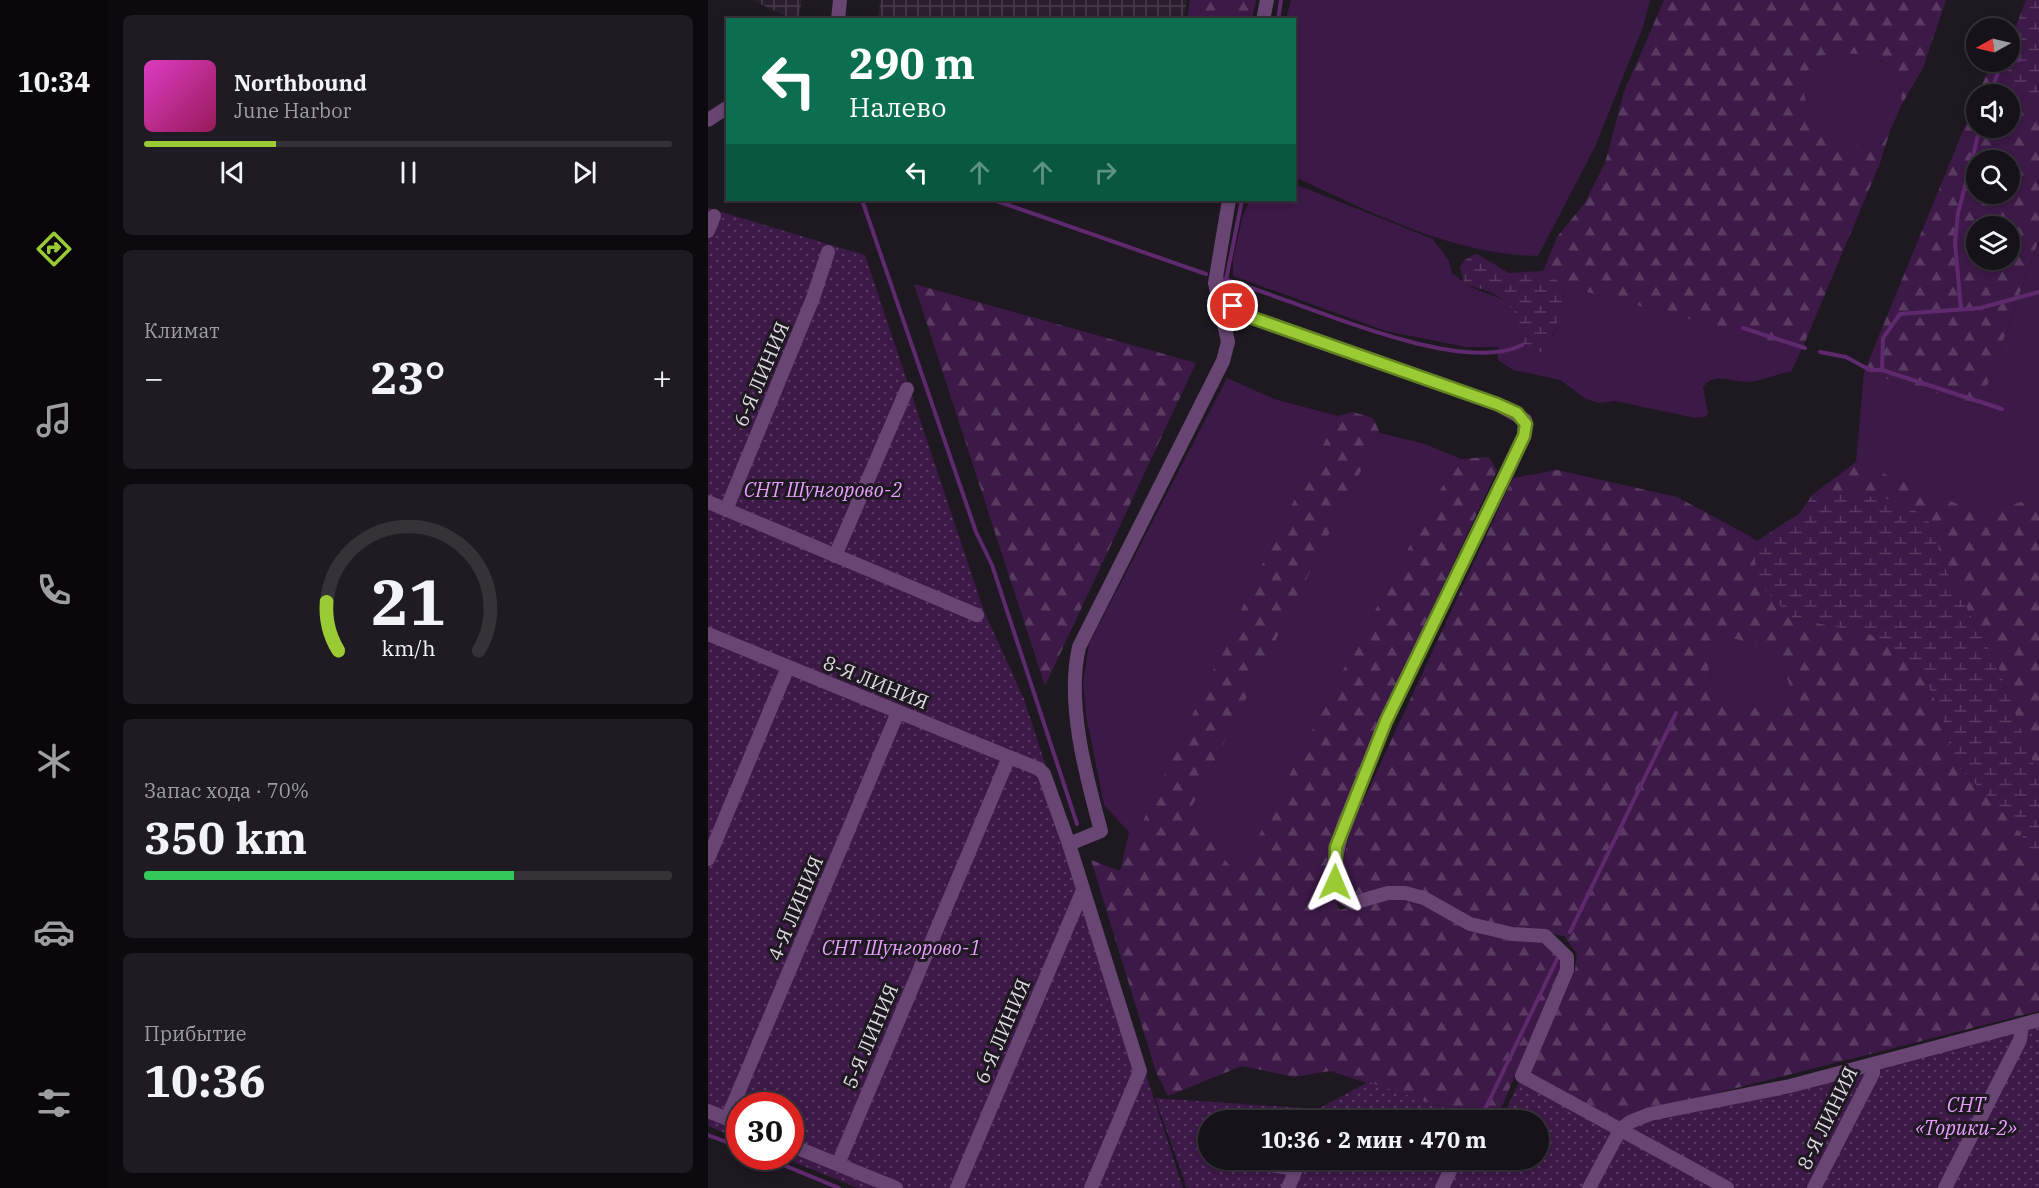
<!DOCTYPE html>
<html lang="ru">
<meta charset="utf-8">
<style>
:root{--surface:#161219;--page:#1f1b22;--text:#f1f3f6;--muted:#9e9ea2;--line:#353238;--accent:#9acb35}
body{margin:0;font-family:"IBM Plex Serif",serif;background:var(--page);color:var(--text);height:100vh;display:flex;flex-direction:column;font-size:22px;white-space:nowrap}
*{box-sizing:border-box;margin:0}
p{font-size:20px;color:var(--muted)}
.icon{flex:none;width:33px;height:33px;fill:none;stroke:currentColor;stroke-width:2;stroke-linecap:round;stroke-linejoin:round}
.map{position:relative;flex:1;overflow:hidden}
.panel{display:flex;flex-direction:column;gap:15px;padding:15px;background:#0c0a0e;width:600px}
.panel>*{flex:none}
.top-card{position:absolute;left:18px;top:18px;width:570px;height:183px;border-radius:0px;box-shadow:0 3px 9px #0003,0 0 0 2px var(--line);background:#0b6e4f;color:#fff;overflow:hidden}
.needle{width:39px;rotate:262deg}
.controls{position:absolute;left:1258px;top:18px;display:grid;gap:12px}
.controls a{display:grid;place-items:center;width:54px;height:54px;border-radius:50%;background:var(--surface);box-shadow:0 3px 9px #0003,0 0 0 2px var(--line);font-size:30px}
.speed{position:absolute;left:18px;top:1092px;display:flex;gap:12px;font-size:30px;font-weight:700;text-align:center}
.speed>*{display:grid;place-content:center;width:78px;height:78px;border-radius:50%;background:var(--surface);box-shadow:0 3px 9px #0003,0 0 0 2px var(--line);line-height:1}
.speed .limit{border:9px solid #d22;background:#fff;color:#111}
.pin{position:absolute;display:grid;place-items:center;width:51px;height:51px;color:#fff;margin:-26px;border:3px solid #fff;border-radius:50%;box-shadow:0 2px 6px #0007}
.me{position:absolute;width:66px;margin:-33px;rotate:1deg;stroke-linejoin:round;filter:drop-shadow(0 0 4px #0008)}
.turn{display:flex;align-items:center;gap:21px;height:126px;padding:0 24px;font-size:27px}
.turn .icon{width:78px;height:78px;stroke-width:2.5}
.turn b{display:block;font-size:42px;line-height:51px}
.lanes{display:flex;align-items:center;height:57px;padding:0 24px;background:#0003;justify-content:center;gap:30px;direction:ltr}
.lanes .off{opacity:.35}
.big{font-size:45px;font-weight:800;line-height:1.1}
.panel .card{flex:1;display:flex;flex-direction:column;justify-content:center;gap:9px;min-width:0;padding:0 21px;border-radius:9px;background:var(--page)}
.panel .dial{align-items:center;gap:0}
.dial svg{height:156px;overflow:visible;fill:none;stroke:var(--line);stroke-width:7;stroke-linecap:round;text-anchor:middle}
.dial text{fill:var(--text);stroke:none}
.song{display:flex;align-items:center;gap:18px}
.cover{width:72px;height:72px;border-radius:9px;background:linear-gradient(135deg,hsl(310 70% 55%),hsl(330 70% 35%))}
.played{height:6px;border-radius:3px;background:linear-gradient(90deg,var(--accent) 25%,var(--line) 25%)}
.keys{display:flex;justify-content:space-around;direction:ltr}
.heat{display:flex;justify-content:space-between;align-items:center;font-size:33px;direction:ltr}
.charge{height:9px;border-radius:4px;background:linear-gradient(90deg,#34c759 70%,var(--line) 0)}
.trip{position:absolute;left:490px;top:1110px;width:351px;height:60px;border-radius:30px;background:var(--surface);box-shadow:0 3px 9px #0003,0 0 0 2px var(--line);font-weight:800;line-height:60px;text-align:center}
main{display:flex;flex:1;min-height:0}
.tab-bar{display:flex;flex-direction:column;width:108px;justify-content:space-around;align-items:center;background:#09070a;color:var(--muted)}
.tab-bar .icon{width:42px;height:42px}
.tab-bar .on{color:var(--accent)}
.tab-bar b{font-size:27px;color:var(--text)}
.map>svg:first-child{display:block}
</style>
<main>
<nav class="tab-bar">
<b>10:34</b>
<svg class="icon on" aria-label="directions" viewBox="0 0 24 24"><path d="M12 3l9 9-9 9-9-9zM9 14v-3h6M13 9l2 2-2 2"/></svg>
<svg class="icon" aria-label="music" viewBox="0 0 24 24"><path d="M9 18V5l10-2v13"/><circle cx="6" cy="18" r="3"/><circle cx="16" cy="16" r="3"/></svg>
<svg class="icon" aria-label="phone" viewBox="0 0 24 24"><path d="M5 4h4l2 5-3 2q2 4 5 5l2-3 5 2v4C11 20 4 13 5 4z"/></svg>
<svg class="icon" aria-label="climate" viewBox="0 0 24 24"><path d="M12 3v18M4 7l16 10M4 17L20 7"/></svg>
<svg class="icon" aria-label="car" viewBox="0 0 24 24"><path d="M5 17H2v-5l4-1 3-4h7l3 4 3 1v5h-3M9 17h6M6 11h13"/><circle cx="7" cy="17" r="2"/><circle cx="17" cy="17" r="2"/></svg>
<svg class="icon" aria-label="filters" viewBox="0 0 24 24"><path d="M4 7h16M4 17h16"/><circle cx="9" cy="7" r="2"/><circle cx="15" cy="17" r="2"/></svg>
</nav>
<section class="panel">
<div class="card">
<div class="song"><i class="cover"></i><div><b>Northbound</b><p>June Harbor</p></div></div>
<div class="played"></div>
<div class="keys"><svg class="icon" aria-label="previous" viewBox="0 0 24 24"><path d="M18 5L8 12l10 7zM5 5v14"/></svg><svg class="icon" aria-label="pause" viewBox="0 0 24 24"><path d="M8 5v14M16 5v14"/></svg><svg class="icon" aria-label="next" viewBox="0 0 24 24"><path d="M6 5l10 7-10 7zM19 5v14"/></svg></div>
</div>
<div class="card"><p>Климат</p>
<div class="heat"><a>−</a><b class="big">23°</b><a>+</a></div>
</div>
<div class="card dial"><svg viewBox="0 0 100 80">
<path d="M14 69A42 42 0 1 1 86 69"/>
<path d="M14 69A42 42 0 0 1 8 44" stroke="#9acb35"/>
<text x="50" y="56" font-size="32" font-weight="700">21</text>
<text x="50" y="72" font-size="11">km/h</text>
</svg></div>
<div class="card"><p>Запас хода · 70%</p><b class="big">350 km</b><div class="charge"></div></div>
<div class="card"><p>Прибытие</p><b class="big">10:36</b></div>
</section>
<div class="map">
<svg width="1331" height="1188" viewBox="0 0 1331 1188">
<defs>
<pattern id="industrial-grid" width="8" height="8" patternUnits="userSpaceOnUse" patternTransform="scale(1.5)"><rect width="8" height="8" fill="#291e2c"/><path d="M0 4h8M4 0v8" fill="none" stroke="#483e4a"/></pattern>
<pattern id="forest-firs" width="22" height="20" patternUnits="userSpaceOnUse" patternTransform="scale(1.5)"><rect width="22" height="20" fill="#3d1947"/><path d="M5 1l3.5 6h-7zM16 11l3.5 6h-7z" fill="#593a61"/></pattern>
<pattern id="wetland-marsh" width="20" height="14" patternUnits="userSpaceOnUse" patternTransform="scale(1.5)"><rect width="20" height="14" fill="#3d1947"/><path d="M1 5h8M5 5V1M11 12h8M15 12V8" fill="none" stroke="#593a61"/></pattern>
<pattern id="garden-dots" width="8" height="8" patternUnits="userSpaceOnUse" patternTransform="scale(1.5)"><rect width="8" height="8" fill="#3d1947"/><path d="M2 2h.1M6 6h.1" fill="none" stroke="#593a61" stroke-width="1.8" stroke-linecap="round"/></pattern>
</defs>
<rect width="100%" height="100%" fill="#1e1821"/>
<g fill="url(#industrial-grid)">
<polygon points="44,0 94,0 90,19 84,19"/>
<polygon points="173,0 479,0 476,19 169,19"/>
</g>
<g fill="#3d1947">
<path d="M 583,0 L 942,0 L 936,24 L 887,147 L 830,256 C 745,255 662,212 587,177 L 586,20 L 578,19 Z"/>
<path d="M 1140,52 L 1162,54 L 1187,70 L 1194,87 L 1194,104 L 1182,131 C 1168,138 1148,150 1133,147 C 1115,143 1093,103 1095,85 C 1097,73 1103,65 1111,56 Z"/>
<path d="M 587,184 L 725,239 L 741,261 L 744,274 C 752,277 755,284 763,287 C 789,299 809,297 814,331 L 845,337 L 856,295 L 853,285 L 1066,342 L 1097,342 L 1083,372 C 1069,373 1051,382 1040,382 C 1023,383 1009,371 995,387 L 1000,413 L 997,417 L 987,418 L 907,401 L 891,403 L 878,399 L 852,380 L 805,370 L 790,360 L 790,347 L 758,347 L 678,331 L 525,276 L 525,259 L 535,215 L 542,200 L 586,200 Z"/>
<polygon points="1331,240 1331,498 1269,512 1148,462 1156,372 1272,406"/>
<polygon points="519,378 566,399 630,416 565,541 412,872 421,832 396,805 378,715 375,683 381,644"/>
<polygon points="672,433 717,444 753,459 730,493 627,685 530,878 481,812"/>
<path d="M 1029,639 C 1054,650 1079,663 1083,692 C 1068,730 985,695 1003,655 C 1008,643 1017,640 1029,639 Z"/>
</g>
<g fill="url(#forest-firs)" fill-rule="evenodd">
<polygon points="482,0 548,0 544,19 479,19"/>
<path d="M 956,0 L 1238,0 L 1215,68 L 1194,104 C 1193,51 1153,50 1111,56 C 1103,65 1097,73 1096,85 C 1093,103 1115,142 1133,146 C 1148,150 1168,138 1182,131 L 1172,163 L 1097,342 L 1066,342 L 853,285 L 835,271 L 849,237 L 876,204 L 897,163 L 916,92 Z"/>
<path d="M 1284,62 L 1300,62 L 1300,77 L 1331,110 L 1331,239 L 1272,406 L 1156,372 L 1269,97 L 1269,128 L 1302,128 L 1302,94 L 1270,94 ZM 1269,160 L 1302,160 L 1302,194 L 1269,194 ZM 1269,226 L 1302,226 L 1302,260 L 1269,260 Z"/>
<polygon points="206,284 488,363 337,686"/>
<polygon points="645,412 665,418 672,433 481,812 530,877 627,685 730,493 753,459 781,457 789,471 674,715 623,843 623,883 631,910 697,895 730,908 836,938 856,958 816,1065 807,1076 788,1120 762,1120 762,1116 622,1071 586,1077 534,1066 460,1096 448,1072 383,860 412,871 565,541 630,416"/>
<polygon points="1148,462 1269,512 1331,498 1331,779 1289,664 1231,557 1229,530 1130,494 1104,495"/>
<path d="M 849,470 L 969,497 L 1040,535 L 1049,541 L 1047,566 L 1085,618 L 1162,634 L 1212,670 L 1234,714 L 1245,761 L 1304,821 L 1331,862 L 1331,1011 L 942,1110 L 910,1122 L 820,1071 L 867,970 L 869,954 L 856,936 L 764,920 L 697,886 L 648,894 L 638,889 L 634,866 L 643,827 L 805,478 ZM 1029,639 C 1054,650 1079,663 1083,692 C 1068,730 985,695 1003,655 C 1008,643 1017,640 1029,639 Z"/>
</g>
<g fill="url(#wetland-marsh)">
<polygon points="1318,0 1331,0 1331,110 1300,77 1302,42"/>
<path d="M 769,254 L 801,273 L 835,271 C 841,275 851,280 854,287 C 860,299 844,340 837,352 L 823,352 L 814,345 C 813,319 807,304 782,292 C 773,288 765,288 756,283 L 752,268 C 756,259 760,257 769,254 Z"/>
<path d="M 1130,494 C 1174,497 1197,496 1229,530 L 1231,557 L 1289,664 L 1331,779 L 1331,862 L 1304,821 L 1245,761 L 1234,714 L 1212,670 L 1162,634 L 1085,618 L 1054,587 L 1047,566 L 1049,541 L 1092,513 L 1104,495 Z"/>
</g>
<g fill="url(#garden-dots)">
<polygon points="0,208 157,255 276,611 316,699 475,1188 150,1188 73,1157 82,1156 82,1106 32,1106 31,1139 0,1126"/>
<polygon points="1331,1020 1331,1188 479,1188 447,1098 610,1109 660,1082 773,1120 501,1120 501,1160 831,1160 831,1120 793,1120 814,1076 912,1130 922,1122"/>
</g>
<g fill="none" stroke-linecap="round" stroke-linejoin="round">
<g stroke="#5f296e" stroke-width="4">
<polyline points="570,20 573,0"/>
<polyline points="1302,61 1312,60"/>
<polyline points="1282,94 1294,62 1301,62"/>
<polyline points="154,200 268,532 284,565 369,824"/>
<polyline points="286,200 498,274"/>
<path d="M 512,278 C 584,297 748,378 814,345"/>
<polyline points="518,280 534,200"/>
<polyline points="1253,309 1247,243 1250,213 1272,128"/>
<polyline points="1035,328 1097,348"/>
<polyline points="1112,352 1138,357 1162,370 1174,370 1294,409"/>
<polyline points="1174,370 1175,338 1192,314 1272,308 1331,292"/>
<polyline points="862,932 968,713"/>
<polyline points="772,1120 850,957"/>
<polyline points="0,1135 32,1147"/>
<polyline points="54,1156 131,1188"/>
</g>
<g stroke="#684572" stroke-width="14">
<polyline points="130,20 132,0"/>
<polyline points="555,20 559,0"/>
<polyline points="0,120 20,107"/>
<polyline points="0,231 6,216"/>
<polyline points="509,294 542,317 789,404 817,420 816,436 678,721 635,827 626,867 632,895 645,903 680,893 697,893 716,898 762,924 804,934 837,936 859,957 859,970 814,1076 1019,1188"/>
<polyline points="0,502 269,615"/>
<polyline points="18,510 105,298 120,252"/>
<polyline points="127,556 199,389"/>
<polyline points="0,634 301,757 331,769 336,774 361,844 432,1071 383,1188"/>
<path d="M 361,844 L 393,831 C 378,776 358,703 371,647 L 515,361 L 520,342 L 507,283 L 521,200"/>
<polyline points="0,859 80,667"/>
<polyline points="0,1111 32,1124"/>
<polyline points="19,1119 190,712"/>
<polyline points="609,1120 612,1115"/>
<polyline points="82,1145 188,1188"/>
<polyline points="531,1160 588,1169"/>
<polyline points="130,1164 301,757"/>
<polyline points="249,1188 375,890"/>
<polyline points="580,1188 592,1160"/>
<polyline points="734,1188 747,1160"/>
<polyline points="881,1188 912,1130 922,1122 942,1114 1082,1086 1331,1020"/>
<polyline points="1106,1188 1165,1073 1165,1066"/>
<polyline points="1237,1188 1312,1040 1314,1025"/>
</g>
</g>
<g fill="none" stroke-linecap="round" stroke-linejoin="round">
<defs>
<polyline id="route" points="525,306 542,317 789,404 809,413 818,424 816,436 795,480 678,721 628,847 627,882"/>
</defs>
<use href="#route" stroke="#648422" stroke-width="15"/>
<use href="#route" stroke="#9acb35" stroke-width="10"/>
</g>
<g text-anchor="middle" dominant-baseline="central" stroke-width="6" stroke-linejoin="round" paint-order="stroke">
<g font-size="20" fill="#ded9e0" stroke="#1e1821">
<text transform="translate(53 374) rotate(-67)">6-Я ЛИНИЯ</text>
<text transform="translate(168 682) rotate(22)">8-Я ЛИНИЯ</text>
<text transform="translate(87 908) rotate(-67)">4-Я ЛИНИЯ</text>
<text transform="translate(294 1031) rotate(-67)">6-Я ЛИНИЯ</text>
<text transform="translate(162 1036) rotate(-67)">5-Я ЛИНИЯ</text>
<text transform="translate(1119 1118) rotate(-64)">8-Я ЛИНИЯ</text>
</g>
<g font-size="20" font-style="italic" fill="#e89efe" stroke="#1e1821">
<text x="115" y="489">СНТ Шунгорово-2</text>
<text x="193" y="947">СНТ Шунгорово-1</text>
<text x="1258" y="1104">СНТ<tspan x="1258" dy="23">«Торики-2»</tspan></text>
</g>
</g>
</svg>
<div class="controls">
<a><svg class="needle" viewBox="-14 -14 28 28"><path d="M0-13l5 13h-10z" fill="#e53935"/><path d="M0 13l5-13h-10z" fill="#9e9ea2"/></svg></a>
<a><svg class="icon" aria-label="sound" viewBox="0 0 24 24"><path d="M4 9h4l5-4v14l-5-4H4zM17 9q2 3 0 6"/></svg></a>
<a><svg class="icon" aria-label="search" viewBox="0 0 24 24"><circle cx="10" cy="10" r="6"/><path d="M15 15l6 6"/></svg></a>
<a><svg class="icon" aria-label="layers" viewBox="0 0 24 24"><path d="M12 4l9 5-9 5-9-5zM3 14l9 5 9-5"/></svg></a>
</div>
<div class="speed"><div class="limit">30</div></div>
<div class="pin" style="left:525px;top:306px;background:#d93025"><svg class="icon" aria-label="arrive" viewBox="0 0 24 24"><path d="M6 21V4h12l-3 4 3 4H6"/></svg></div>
<svg class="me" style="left:627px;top:882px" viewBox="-20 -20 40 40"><path d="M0-17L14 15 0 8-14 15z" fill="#9acb35" stroke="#fff" stroke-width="4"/></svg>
<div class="trip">10:36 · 2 мин · 470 m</div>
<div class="top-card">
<div class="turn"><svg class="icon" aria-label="left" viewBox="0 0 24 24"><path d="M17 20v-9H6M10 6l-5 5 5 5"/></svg><div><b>290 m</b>Налево</div></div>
<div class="lanes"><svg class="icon" aria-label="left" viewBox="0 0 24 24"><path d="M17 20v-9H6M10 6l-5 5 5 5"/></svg><svg class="icon off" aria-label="ahead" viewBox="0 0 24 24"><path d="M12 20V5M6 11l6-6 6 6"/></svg><svg class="icon off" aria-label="ahead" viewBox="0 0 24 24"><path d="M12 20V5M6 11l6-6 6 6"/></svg><svg class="icon off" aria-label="right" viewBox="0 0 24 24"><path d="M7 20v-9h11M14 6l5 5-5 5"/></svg></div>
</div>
</div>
</main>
